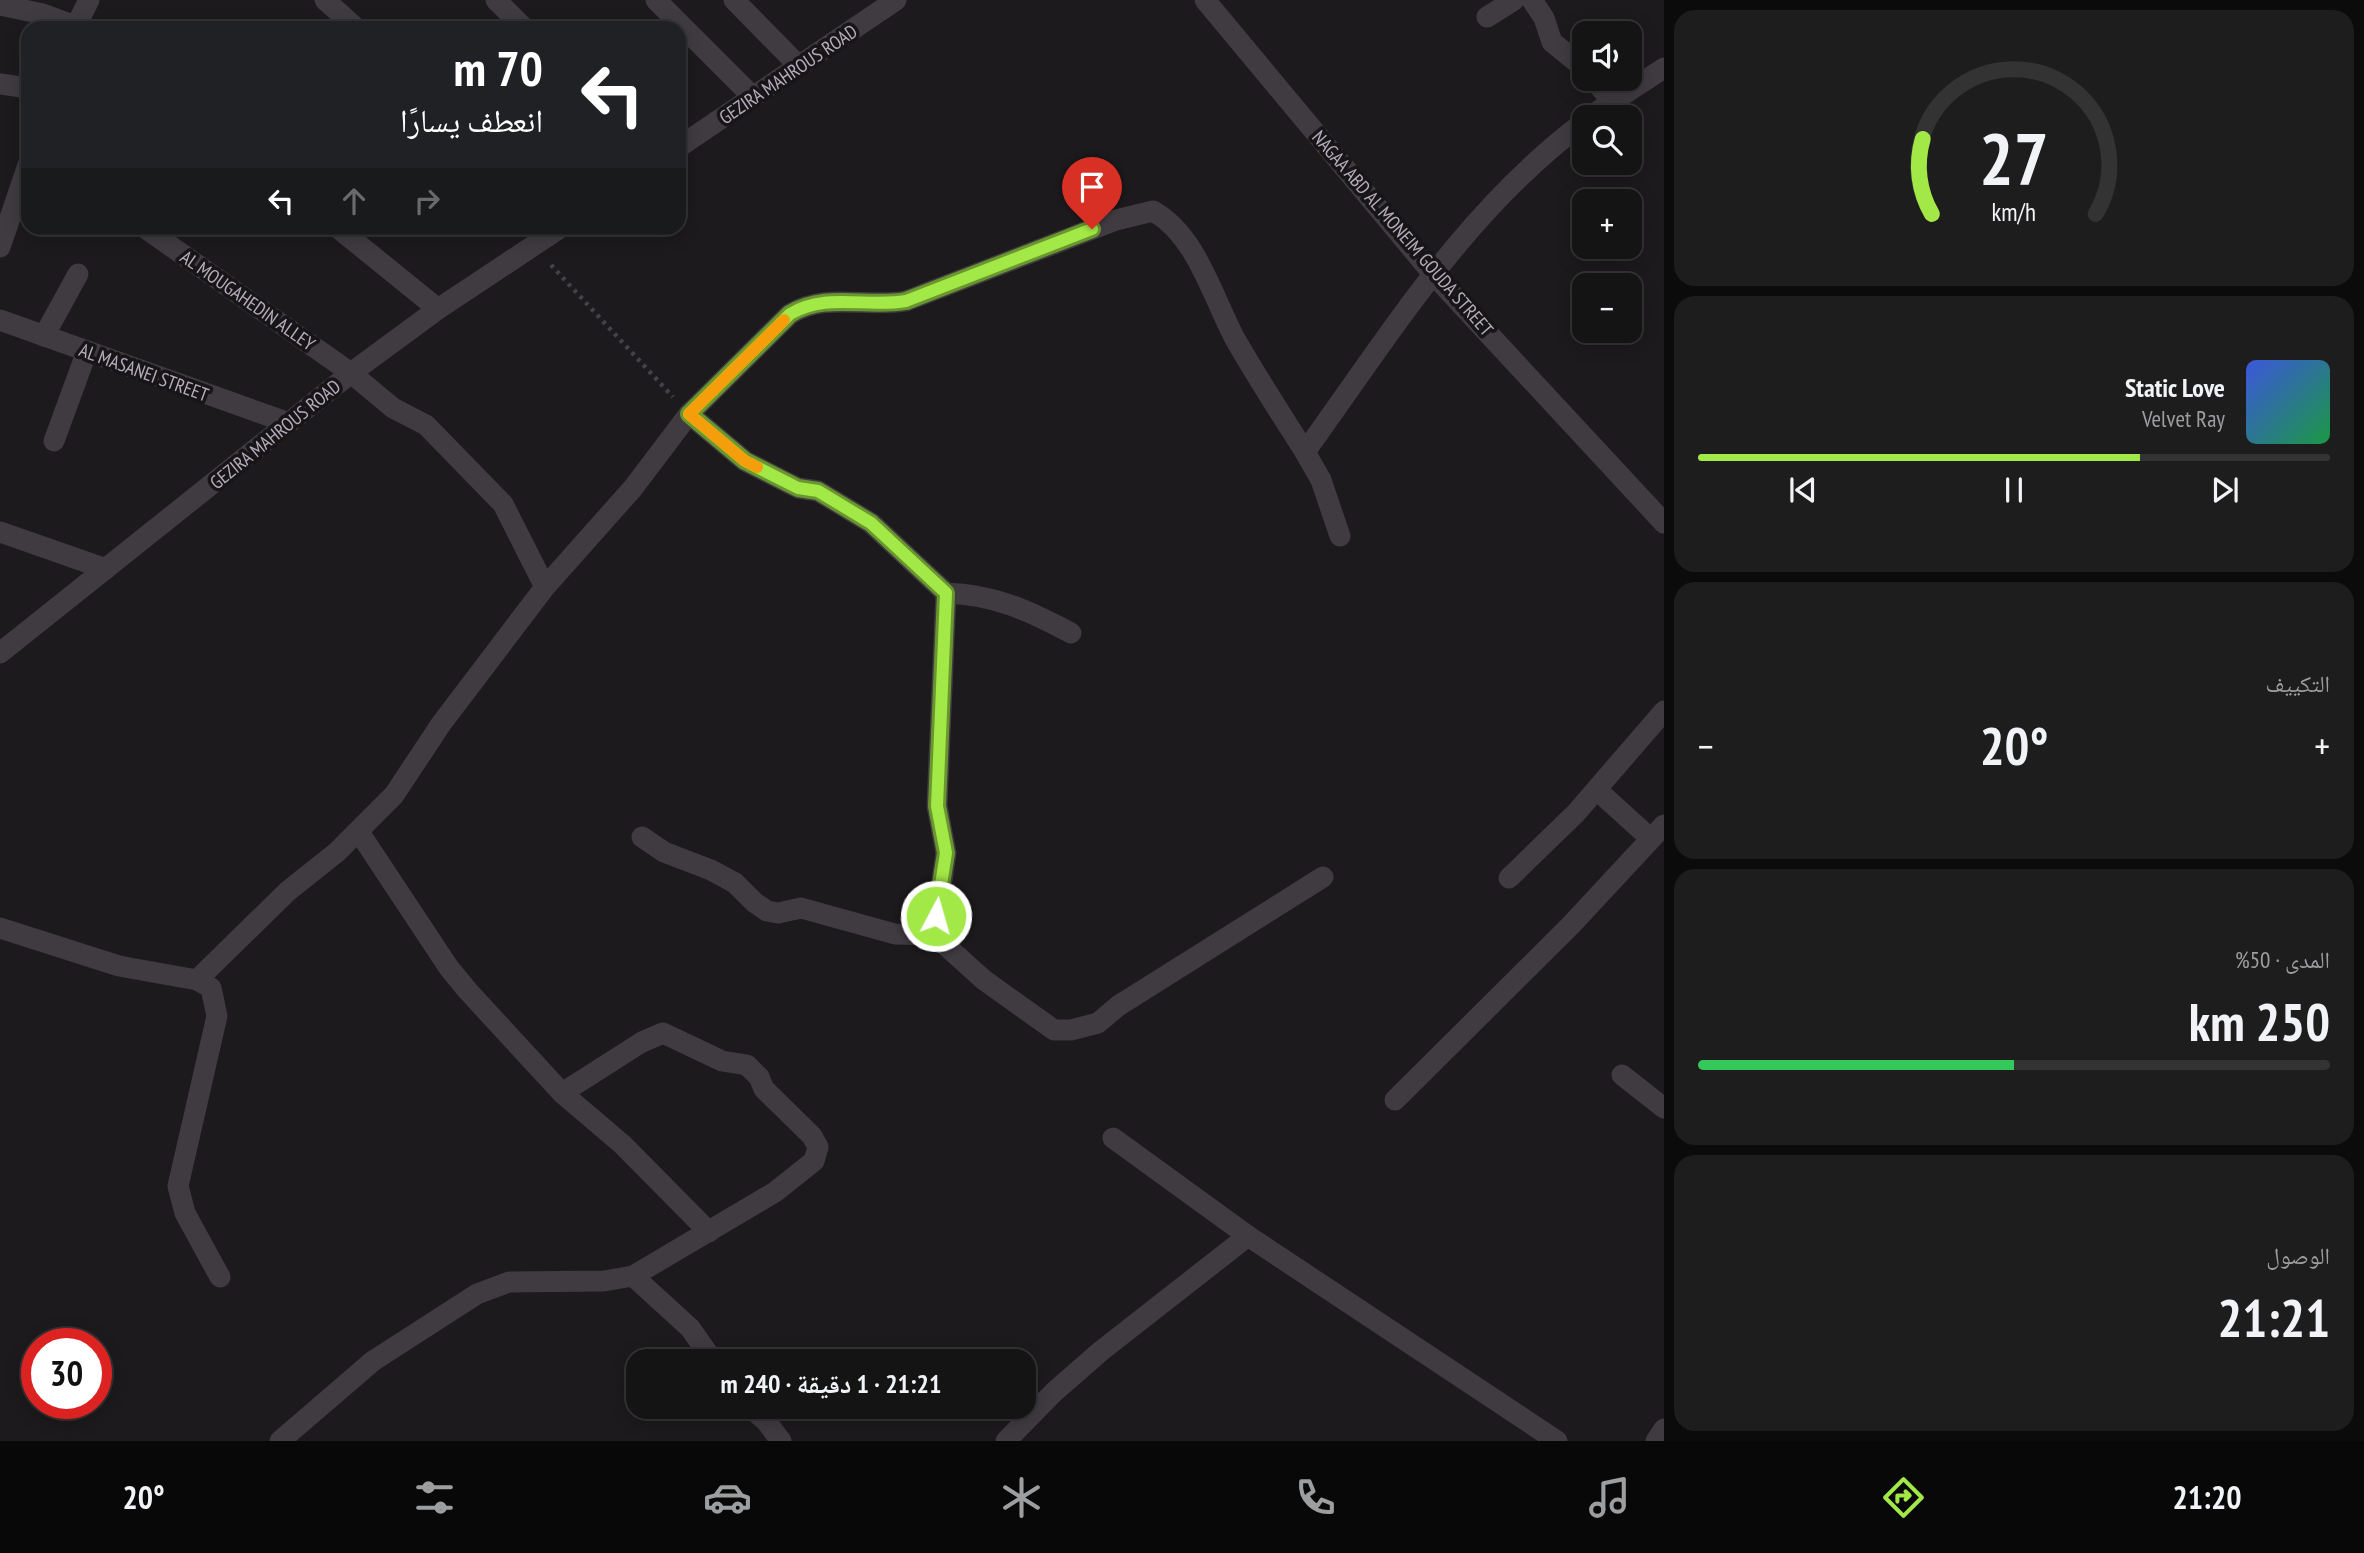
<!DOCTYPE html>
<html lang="ar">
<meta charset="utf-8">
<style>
:root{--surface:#151415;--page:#1e1d1e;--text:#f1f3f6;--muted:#9d9ea0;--line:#343334;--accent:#a2e846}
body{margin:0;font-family:"PT Sans Narrow","Noto Naskh Arabic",sans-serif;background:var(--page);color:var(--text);direction:rtl;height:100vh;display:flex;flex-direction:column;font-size:26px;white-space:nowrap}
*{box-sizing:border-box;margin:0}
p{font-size:23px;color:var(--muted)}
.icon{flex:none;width:38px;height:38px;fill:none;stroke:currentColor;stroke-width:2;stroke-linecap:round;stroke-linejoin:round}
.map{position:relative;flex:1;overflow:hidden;direction:ltr}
.details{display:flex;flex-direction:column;gap:10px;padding:10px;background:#0c0b0c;width:700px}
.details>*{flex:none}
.guide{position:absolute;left:21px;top:21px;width:665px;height:214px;border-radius:21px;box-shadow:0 4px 18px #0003,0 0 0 2px var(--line);direction:rtl;background:#202124;color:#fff;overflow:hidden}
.tools{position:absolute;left:1572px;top:21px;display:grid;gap:14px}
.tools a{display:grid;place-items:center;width:70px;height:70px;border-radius:14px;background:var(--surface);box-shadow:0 4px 18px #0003,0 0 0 2px var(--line);font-size:35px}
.speed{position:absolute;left:21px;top:1328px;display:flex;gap:14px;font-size:35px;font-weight:700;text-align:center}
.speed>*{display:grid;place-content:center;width:91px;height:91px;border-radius:50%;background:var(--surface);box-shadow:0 4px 18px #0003,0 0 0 2px var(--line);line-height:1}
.speed .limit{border:10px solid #d22;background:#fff;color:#111}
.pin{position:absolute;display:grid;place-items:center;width:60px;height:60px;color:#fff;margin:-72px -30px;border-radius:50% 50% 50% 0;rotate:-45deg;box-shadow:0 0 7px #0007}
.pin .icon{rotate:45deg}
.me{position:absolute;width:77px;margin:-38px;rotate:6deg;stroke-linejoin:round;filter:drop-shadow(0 0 5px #0008)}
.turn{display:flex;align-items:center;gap:24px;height:147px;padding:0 28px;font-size:32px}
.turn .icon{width:91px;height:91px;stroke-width:2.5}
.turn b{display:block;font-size:49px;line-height:60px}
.lanes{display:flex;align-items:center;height:66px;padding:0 28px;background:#0003;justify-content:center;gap:35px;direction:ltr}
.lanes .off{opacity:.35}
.big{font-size:52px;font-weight:800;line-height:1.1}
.details .widget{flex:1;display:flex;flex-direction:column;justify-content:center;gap:10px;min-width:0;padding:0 24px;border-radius:21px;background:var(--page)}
.details .dial{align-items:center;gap:0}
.dial svg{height:182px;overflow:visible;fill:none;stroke:var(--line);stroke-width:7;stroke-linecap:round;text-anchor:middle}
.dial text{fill:var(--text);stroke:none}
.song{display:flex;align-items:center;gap:21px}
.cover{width:84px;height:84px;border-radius:10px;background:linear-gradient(135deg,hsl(230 70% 55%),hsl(140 70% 35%))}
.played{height:7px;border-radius:4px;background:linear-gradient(90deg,var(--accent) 70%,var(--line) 70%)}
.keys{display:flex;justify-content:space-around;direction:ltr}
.heat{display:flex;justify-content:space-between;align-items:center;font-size:38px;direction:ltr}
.charge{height:10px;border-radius:5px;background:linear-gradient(90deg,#34c759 50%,var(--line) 0)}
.trip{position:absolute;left:626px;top:1349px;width:410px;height:70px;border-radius:21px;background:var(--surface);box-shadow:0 4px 18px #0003,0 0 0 2px var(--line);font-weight:800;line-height:70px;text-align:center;direction:rtl}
.menu{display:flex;height:112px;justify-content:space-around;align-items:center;background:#080808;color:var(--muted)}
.menu .icon{width:49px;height:49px}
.menu .selected{color:var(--accent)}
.menu b{font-size:32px;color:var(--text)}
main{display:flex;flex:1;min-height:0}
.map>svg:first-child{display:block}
</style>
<main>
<section class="details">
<div class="widget dial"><svg viewBox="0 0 100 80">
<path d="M14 69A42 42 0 1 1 86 69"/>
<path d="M14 69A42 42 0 0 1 10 36" stroke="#a2e846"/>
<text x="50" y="56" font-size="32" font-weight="700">27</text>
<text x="50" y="72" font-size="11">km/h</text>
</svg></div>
<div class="widget">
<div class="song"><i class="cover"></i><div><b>Static Love</b><p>Velvet Ray</p></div></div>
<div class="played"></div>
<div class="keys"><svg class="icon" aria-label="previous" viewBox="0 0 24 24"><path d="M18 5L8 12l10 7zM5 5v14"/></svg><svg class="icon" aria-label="pause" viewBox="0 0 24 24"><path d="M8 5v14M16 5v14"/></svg><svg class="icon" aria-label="next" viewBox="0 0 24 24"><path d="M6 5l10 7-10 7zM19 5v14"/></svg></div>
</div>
<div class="widget"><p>التكييف</p>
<div class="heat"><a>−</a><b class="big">20°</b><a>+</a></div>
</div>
<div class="widget"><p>المدى · 50%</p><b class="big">250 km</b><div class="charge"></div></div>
<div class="widget"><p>الوصول</p><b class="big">21:21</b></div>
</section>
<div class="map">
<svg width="1664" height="1441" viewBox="0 0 1664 1441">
<rect width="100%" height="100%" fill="#1c1a1c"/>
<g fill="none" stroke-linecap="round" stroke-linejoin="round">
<polyline stroke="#454148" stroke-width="4.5" stroke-dasharray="3.5 5" stroke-linecap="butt" points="551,265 673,397"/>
<g stroke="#3f3b41" stroke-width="21">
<polyline points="325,0 356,28"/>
<polyline points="496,0 524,28"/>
<polyline points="656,0 753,97"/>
<polyline points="734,0 799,66"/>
<polyline points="1205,0 1433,274 1664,523"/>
<polyline points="1532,0 1544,18 1552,42 1584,68"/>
<polyline points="0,5 43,14 81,28"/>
<polyline points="1487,17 1514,0"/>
<polyline points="75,28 89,0"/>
<polyline points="1593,79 1612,101"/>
<polyline points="0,84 28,88"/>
<polyline points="1589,117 1664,68"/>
<polyline points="679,147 896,0"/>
<polyline points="145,228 351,373 393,408 426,425 503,504 545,587"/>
<polyline points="338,228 438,309"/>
<polyline points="0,247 28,165"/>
<polyline points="0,320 289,423"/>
<polyline points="44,336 78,274"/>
<polyline points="54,441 87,351"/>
<polyline points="0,532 106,569"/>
<path d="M 1340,536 L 1321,480 L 1305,452 C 1390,334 1466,210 1584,122"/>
<path d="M 1071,633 C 1027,610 996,595 946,593 L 871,523 L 818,491 L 798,488 L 745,461 L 689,414 L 790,314 C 826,292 866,308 906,301 L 1116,220 L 1153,211 C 1196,235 1212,295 1234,337 C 1256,376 1281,414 1305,452"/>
<polyline points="0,653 351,373 438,309 560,228"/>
<polyline points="1597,790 1651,839"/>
<polyline points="359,832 449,968 468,991 562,1093 623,1145 709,1232"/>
<polyline points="642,837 664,852 711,870 735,883 754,902 767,911 778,913 801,908 895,934 934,935 984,980 1054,1030 1071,1030 1098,1023 1118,1006 1323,877"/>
<polyline points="1509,878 1576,813 1664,711"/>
<polyline points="0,928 119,966 197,980 211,988 217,1016 178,1186 185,1213 220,1277"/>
<polyline points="934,935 946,853 937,806 946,593"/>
<polyline points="197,980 288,891 337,852 394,795 441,724 545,587 633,488 689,414"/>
<polyline points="1622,1075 1664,1108"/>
<polyline points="562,1093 642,1042 663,1033 722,1061 747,1065 759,1077 764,1089 812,1136 818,1147 814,1161 775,1192 633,1276 690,1328 714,1362"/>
<polyline points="1395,1100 1571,925 1664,825"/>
<polyline points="1113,1138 1248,1236 1557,1441"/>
<polyline points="749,1407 766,1421 781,1441"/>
<polyline points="280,1441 373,1361 477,1294 509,1282 604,1281 633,1276"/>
<polyline points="1006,1441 1054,1392 1101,1351 1248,1236"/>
</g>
<polyline stroke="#3f3b41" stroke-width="21" points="1656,1441 1664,1429"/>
</g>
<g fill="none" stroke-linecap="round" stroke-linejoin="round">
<defs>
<path id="route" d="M 936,916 L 946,853 L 937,806 L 946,593 L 871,523 L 818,491 L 798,488 L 745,461 L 689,414 L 790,314 C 826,292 866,308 906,301 L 1092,229"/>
</defs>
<use href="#route" stroke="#69972e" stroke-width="18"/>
<use href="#route" stroke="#a2e846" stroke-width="12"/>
<polyline stroke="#f59e0b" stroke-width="12" points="757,467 745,461 689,414 784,320"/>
</g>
<g text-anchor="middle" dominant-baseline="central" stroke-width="7" stroke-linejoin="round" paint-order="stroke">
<g font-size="19" fill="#b4adbb" stroke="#171517">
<text transform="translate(788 74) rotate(-34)">GEZIRA MAHROUS ROAD</text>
<text transform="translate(1403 233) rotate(49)">NAGAA ABD AL MONEIM GOUDA STREET</text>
<text transform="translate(248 300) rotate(35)">AL MOUGAHEDIN ALLEY</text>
<text transform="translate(144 372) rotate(20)">AL MASANEI STREET</text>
<text transform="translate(275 434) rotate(-39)">GEZIRA MAHROUS ROAD</text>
</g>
</g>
</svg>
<div class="tools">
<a><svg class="icon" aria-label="sound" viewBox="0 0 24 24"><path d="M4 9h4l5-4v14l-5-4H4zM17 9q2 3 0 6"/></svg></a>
<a><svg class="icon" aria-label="search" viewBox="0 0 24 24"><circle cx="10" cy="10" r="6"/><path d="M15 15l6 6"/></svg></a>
<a>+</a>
<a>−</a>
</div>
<div class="speed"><div class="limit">30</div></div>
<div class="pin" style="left:1092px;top:229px;background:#d93025"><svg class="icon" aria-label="arrive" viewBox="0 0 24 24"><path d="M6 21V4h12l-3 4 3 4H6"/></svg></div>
<svg class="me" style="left:936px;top:916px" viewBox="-20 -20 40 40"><circle r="17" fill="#a2e846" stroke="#fff" stroke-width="3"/><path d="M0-11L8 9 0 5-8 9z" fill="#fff"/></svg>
<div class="trip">21:21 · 1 دقيقة · 240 m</div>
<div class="guide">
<div class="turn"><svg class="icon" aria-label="left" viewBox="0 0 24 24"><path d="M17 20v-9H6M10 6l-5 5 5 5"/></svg><div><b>70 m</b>انعطف يسارًا</div></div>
<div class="lanes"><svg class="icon" aria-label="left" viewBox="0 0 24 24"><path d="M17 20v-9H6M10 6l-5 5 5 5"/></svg><svg class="icon off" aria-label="ahead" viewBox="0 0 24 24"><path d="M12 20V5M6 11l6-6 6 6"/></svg><svg class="icon off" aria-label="right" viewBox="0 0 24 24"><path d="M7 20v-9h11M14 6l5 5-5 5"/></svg></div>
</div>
</div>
</main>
<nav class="menu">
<b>21:20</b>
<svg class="icon selected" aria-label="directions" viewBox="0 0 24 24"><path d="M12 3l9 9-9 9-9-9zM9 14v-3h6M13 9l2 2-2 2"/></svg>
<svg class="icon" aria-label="music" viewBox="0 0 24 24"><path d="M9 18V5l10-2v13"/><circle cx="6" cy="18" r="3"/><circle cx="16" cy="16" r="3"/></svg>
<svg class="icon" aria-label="phone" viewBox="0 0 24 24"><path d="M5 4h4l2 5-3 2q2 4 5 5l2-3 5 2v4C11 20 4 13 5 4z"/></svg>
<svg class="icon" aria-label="climate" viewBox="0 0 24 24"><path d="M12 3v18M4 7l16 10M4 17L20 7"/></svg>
<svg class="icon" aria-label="car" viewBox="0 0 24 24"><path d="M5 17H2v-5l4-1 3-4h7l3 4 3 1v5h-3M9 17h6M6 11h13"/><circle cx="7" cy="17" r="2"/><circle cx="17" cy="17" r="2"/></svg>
<svg class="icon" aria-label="filters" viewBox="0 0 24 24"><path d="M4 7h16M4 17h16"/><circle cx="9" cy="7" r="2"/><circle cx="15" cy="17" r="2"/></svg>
<b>20°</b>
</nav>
